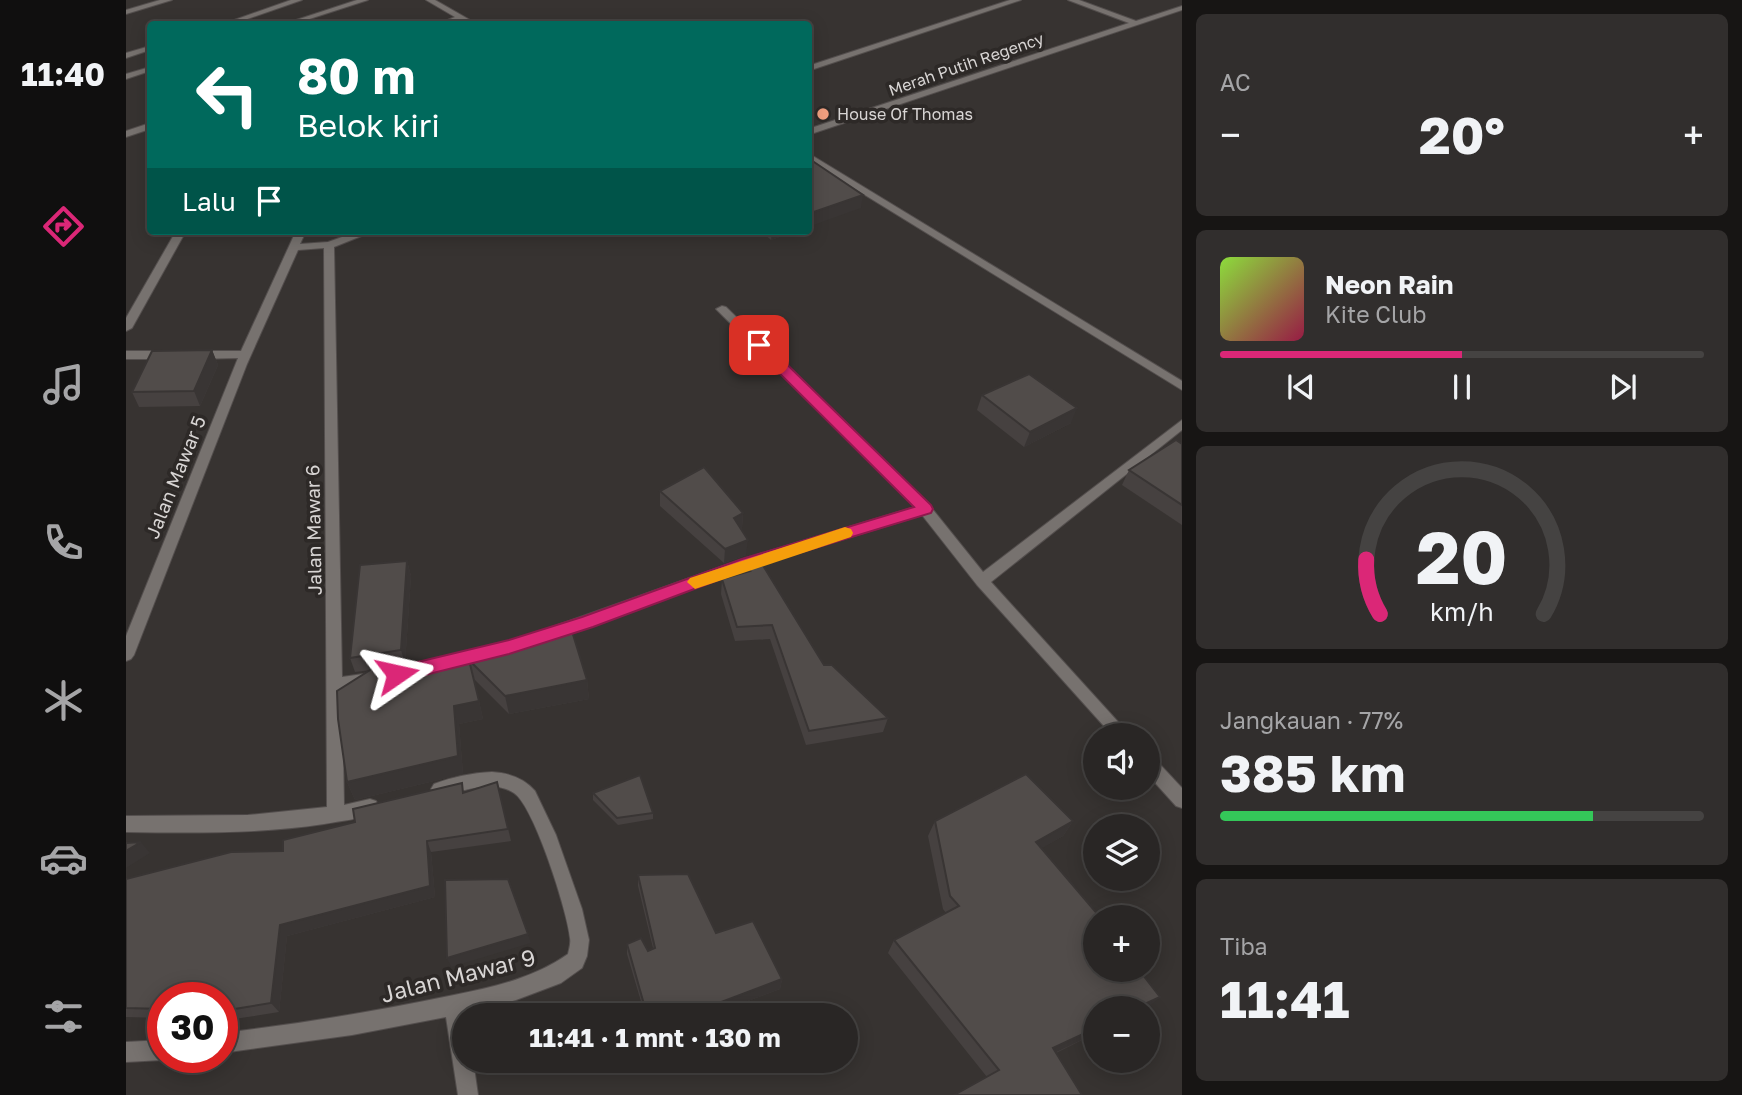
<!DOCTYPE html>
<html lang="id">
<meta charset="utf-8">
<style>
:root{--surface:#292625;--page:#312e2d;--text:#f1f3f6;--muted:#a5a5a7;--line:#454342;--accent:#db2777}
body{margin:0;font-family:"Golos Text",sans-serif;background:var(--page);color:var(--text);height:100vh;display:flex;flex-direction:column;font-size:26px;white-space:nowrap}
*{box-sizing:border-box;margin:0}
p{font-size:23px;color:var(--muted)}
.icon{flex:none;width:38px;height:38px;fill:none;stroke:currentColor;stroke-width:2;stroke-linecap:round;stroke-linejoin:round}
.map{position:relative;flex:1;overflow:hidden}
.sheet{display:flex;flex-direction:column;gap:14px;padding:14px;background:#171514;width:560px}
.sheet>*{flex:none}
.hud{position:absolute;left:21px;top:21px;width:665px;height:214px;border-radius:7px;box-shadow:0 4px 18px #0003,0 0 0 2px var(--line);background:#00695c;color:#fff;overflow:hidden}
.tools{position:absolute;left:957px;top:723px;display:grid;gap:14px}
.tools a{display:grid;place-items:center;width:77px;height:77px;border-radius:50%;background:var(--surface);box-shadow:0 4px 18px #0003,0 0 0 2px var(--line);font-size:35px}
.speed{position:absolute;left:21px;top:982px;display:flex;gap:14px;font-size:35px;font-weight:700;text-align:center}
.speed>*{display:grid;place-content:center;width:91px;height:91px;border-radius:50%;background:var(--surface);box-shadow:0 4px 18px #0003,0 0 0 2px var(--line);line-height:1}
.speed .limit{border:10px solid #d22;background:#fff;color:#111}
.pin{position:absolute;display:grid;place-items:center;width:60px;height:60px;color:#fff;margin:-30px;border-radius:14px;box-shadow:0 4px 10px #0006}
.me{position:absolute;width:77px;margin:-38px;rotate:79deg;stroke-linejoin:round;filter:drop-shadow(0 0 5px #0008)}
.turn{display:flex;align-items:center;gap:24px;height:147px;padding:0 35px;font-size:32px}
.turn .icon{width:91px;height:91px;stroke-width:2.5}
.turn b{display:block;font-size:49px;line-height:60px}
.then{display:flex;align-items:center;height:66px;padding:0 35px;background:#0003;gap:14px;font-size:26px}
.big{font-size:52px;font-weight:700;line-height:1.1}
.sheet .tile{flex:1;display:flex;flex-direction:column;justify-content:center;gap:10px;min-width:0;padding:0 24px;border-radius:10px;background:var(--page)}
.sheet .dial{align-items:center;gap:0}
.dial svg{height:182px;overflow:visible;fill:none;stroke:var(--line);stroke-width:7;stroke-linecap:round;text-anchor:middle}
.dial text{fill:var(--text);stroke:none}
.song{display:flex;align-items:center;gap:21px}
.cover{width:84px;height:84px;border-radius:10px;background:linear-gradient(135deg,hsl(90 70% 55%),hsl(340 70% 35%))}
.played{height:7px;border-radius:4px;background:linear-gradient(90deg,var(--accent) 50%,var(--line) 50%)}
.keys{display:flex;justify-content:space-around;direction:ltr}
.heat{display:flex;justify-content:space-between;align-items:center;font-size:38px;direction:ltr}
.charge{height:10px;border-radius:5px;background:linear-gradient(90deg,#34c759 77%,var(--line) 0)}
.trip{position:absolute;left:326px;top:1003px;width:406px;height:70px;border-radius:35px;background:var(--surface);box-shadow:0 4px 18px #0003,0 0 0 2px var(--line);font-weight:700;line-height:70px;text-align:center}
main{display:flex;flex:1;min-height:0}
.menu{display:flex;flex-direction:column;width:126px;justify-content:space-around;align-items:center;background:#100f0f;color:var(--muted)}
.menu .icon{width:49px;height:49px}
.menu .current{color:var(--accent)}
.menu b{font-size:32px;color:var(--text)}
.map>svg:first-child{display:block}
</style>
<main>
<nav class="menu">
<b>11:40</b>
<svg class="icon current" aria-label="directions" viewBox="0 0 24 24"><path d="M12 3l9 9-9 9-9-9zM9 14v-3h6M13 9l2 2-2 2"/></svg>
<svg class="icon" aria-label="music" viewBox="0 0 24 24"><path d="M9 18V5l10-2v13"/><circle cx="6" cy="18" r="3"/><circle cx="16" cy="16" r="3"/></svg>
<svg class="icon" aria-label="phone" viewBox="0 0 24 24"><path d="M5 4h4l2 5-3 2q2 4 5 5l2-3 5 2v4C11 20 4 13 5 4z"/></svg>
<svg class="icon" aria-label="climate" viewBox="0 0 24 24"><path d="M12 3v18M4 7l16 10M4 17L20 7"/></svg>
<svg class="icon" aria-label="car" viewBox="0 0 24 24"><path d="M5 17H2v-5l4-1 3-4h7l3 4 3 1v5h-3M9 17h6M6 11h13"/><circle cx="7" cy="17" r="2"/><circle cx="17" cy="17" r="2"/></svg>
<svg class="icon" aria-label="filters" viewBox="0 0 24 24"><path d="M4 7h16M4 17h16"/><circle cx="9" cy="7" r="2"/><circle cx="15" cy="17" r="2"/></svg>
</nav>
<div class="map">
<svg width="1056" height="1095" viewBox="0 0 1056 1095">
<rect width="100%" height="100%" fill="#373331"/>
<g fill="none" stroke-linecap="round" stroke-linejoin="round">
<defs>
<g id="street">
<polygon points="34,0 46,0 0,14 0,10"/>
<polygon points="165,0 176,0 107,24 97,24"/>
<polygon points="231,0 242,0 168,24 158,24"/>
<polygon points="300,0 309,0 351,24 342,24 334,20 321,24 312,24 329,17"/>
<polygon points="884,0 895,0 682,71 682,66"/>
<polygon points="942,0 953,0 1010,21 1056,6 1056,10 682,135 682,129 1003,23"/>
<polygon points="24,46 24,50 0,58 0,53"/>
<polygon points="24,67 24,71 0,79 0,74"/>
<polygon points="24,123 24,129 0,137 0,131"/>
<polygon points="682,153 1056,381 1056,390 682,160"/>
<polygon points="50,231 60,231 6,328 0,331 0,318"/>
<path d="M 170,231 L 180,231 L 174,244 L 202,242 L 233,231 L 248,231 L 208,247 L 216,677 L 244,673 L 250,674 L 252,679 L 250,684 L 216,690 L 218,805 L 244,799 L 250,801 L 253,807 L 250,813 C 234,819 215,821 198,824 C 133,834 66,833 0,832 L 0,816 L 122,815 L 201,807 L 198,248 L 172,250 L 121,364 L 8,655 L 5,659 L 0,661 L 0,636 L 112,358 L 70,359 L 64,355 L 70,351 L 115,351 Z"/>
<polygon points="596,306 600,307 804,506 857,572 1056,420 1056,430 865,582 1004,735 986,735 851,585 796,515 627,567 420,641 415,639 412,635 415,631 617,559 789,507 592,311 590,309"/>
<polygon points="0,351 43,351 49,355 43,359 0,359"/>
<polygon points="1022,756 1028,758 1056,788 1056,808 1050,806 1022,775"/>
<path d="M 366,772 C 383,773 398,778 409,791 L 430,835 L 456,909 L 463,940 L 461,956 L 456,968 L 435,983 L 390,1000 L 338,1015 L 338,1060 L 347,1060 L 352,1095 L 332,1095 L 320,1017 L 226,1035 L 96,1053 L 96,1033 C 174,1024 251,1011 328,995 C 368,987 408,978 442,954 C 443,949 445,944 444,938 C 442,913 408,806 388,793 C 368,779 335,791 314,797 L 308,794 L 305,789 L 308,784 C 326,777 346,773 366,772 Z"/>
<polygon points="37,1040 37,1057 44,1057 37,1060 0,1062 0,1042"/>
</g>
</defs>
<use href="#street" stroke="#534e4d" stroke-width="2"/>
<use href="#street" fill="#77726f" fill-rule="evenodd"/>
</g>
<g fill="#464140">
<polygon points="635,231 670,231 645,240"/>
<polygon points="86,350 92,365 74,406 13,407 6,392"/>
<polygon points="856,395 945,423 898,447 851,410"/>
<polygon points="1056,444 1056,525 996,485 1003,470"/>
<polygon points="534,491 617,513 616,528 615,529 620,555 598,563 534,506"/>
<polygon points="630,554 698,665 762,718 757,732 680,745 644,639 609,641 595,594 596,579 611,574 613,561"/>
<polygon points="281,561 285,576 279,664 273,665 274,668 445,628 461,680 463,699 383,714 348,679 357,719 333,724 337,774 229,800 221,782 245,670 229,672 224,658"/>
<polygon points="371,782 385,841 305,852 309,897 161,936 153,1012 96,1021 96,998 37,998 37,1018 0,1017 0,879 157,851 229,822 339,792"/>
<polygon points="467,793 527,813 527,819 492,825 467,800"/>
<polygon points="809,821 947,821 937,836 915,848 970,1008 970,1033 930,1053 861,1077 762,953 768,940 820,913 817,909 802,836"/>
<polygon points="512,875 656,979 654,989 584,1015 519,1015 501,954 501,944 522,951 527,948 512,886"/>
</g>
<g fill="#393534">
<polygon points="737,195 735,208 682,227 682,214"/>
<polygon points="646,231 670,231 645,240"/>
<polygon points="86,350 92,365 74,406 68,391"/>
<polygon points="951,408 945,423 898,447 904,432"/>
<polygon points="617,513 616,528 607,533 608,518"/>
<polygon points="622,540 620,555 598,563 599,549"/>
<polygon points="281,561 285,576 279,664 275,650"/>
<polygon points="461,680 463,699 383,714 379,696"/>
<polygon points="353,701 357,719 333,724 337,774 229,800 221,782 328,706"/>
<polygon points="947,821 937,836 901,857 910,842"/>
<polygon points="301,841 305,852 309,897 161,936 153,1012 145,1003 154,925"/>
<polygon points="15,842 24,853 0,868 0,851"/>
<polygon points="402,934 405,943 325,967 321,958"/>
<polygon points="656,979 654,989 584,1015 561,1015"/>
<polygon points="1034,997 1021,1008 1010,1008"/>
<polygon points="970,1028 970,1033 916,1059 927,1048"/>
<polygon points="537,1060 558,1060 534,1070 534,1061"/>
</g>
<g fill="#514c4a" stroke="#393534" stroke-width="2">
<polygon points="682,158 737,195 682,214"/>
<polygon points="86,350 68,391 6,392 26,351"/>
<polygon points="903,374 951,408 904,432 856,395"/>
<polygon points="1050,440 1056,444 1056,505 1003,470"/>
<polygon points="578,467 617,513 608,518 622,540 599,549 534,491"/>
<polygon points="630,554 698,665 706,665 762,718 683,731 646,625 611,627 596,579 624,571 613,561"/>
<polygon points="281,561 275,650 224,658 234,565"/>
<polygon points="445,628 461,680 379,696 343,660 353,701 328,706 332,756 221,782 212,719 211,691 249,667 272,663 272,668"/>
<polygon points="900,774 947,821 910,842 974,917 970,917 970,970 1013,970 1034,997 1010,1008 970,1008 970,1028 927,1048 956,1095 828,1095 873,1070 768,940 833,906 824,896 809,821"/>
<polygon points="514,775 527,813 491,818 467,793"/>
<polygon points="371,782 382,829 301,841 304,886 154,925 145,1003 96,1011 96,998 37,998 37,1009 0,1008 0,879 105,852 157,851 157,840 229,822 227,809 336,783 337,793"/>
<polygon points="15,842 0,851 0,843"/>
<polygon points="562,874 590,933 627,921 656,979 561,1015 521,1015 501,944 515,938 522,951 529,948 512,875"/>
<polygon points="382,879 402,934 321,958 319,880"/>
</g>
<polygon fill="#db2777" stroke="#8e194d" stroke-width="2" points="633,341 638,342 805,505 807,509 805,513 627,567 467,627 383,654 271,682 264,680 262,674 264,669 271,667 383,640 456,617 616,559 788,507 628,348 626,345"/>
<polygon fill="#f59e0b" points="719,527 725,529 727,533 725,537 569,589 561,582 564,578"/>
<circle fill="#f2a080" stroke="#2d2927" stroke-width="2.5" cx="697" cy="114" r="7"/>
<g text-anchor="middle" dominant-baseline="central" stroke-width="7" stroke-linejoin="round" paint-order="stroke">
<g font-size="16" fill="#d8d5d4" stroke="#2d2927">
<text transform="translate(840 64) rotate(-19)">Merah Putih Regency</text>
</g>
<g font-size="16" fill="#d8d5d4" stroke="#2d2927" text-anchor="start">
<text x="711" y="114">House Of Thomas</text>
</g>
<g font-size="19" fill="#d8d5d4" stroke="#2d2927">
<text transform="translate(49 477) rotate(-68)">Jalan Mawar 5</text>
<text transform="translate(187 530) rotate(-91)">Jalan Mawar 6</text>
</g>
<g font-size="23" fill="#d8d5d4" stroke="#2d2927">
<text transform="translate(332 975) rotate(-14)">Jalan Mawar 9</text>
</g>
</g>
</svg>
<div class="tools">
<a><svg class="icon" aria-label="sound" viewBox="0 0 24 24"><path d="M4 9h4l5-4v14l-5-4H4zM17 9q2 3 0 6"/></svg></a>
<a><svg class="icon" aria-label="layers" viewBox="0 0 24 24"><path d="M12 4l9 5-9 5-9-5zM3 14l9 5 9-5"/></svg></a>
<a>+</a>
<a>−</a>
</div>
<div class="speed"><div class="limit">30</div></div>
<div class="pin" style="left:633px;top:345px;background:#d93025"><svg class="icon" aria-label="arrive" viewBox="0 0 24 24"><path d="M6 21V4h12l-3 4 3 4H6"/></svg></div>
<svg class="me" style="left:271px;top:674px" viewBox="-20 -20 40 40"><path d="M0-17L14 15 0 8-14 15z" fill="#db2777" stroke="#fff" stroke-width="4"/></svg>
<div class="trip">11:41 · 1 mnt · 130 m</div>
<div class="hud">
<div class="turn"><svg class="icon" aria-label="left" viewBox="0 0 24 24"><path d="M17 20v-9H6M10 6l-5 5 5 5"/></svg><div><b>80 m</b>Belok kiri</div></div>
<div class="then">Lalu<svg class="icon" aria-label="arrive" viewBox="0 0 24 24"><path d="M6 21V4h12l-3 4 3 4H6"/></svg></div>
</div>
</div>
<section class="sheet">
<div class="tile"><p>AC</p>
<div class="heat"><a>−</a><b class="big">20°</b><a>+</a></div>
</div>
<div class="tile">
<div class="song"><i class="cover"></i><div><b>Neon Rain</b><p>Kite Club</p></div></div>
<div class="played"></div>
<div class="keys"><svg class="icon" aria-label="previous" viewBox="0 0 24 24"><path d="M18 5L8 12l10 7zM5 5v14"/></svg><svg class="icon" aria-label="pause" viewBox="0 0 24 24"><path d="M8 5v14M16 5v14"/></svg><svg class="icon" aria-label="next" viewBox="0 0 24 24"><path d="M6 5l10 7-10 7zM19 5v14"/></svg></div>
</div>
<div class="tile dial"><svg viewBox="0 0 100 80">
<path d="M14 69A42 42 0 1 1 86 69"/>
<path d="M14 69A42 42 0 0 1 8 45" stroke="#db2777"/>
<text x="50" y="56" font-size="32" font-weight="700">20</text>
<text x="50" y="72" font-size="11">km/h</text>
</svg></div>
<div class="tile"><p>Jangkauan · 77%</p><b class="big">385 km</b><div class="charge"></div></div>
<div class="tile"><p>Tiba</p><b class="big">11:41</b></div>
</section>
</main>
